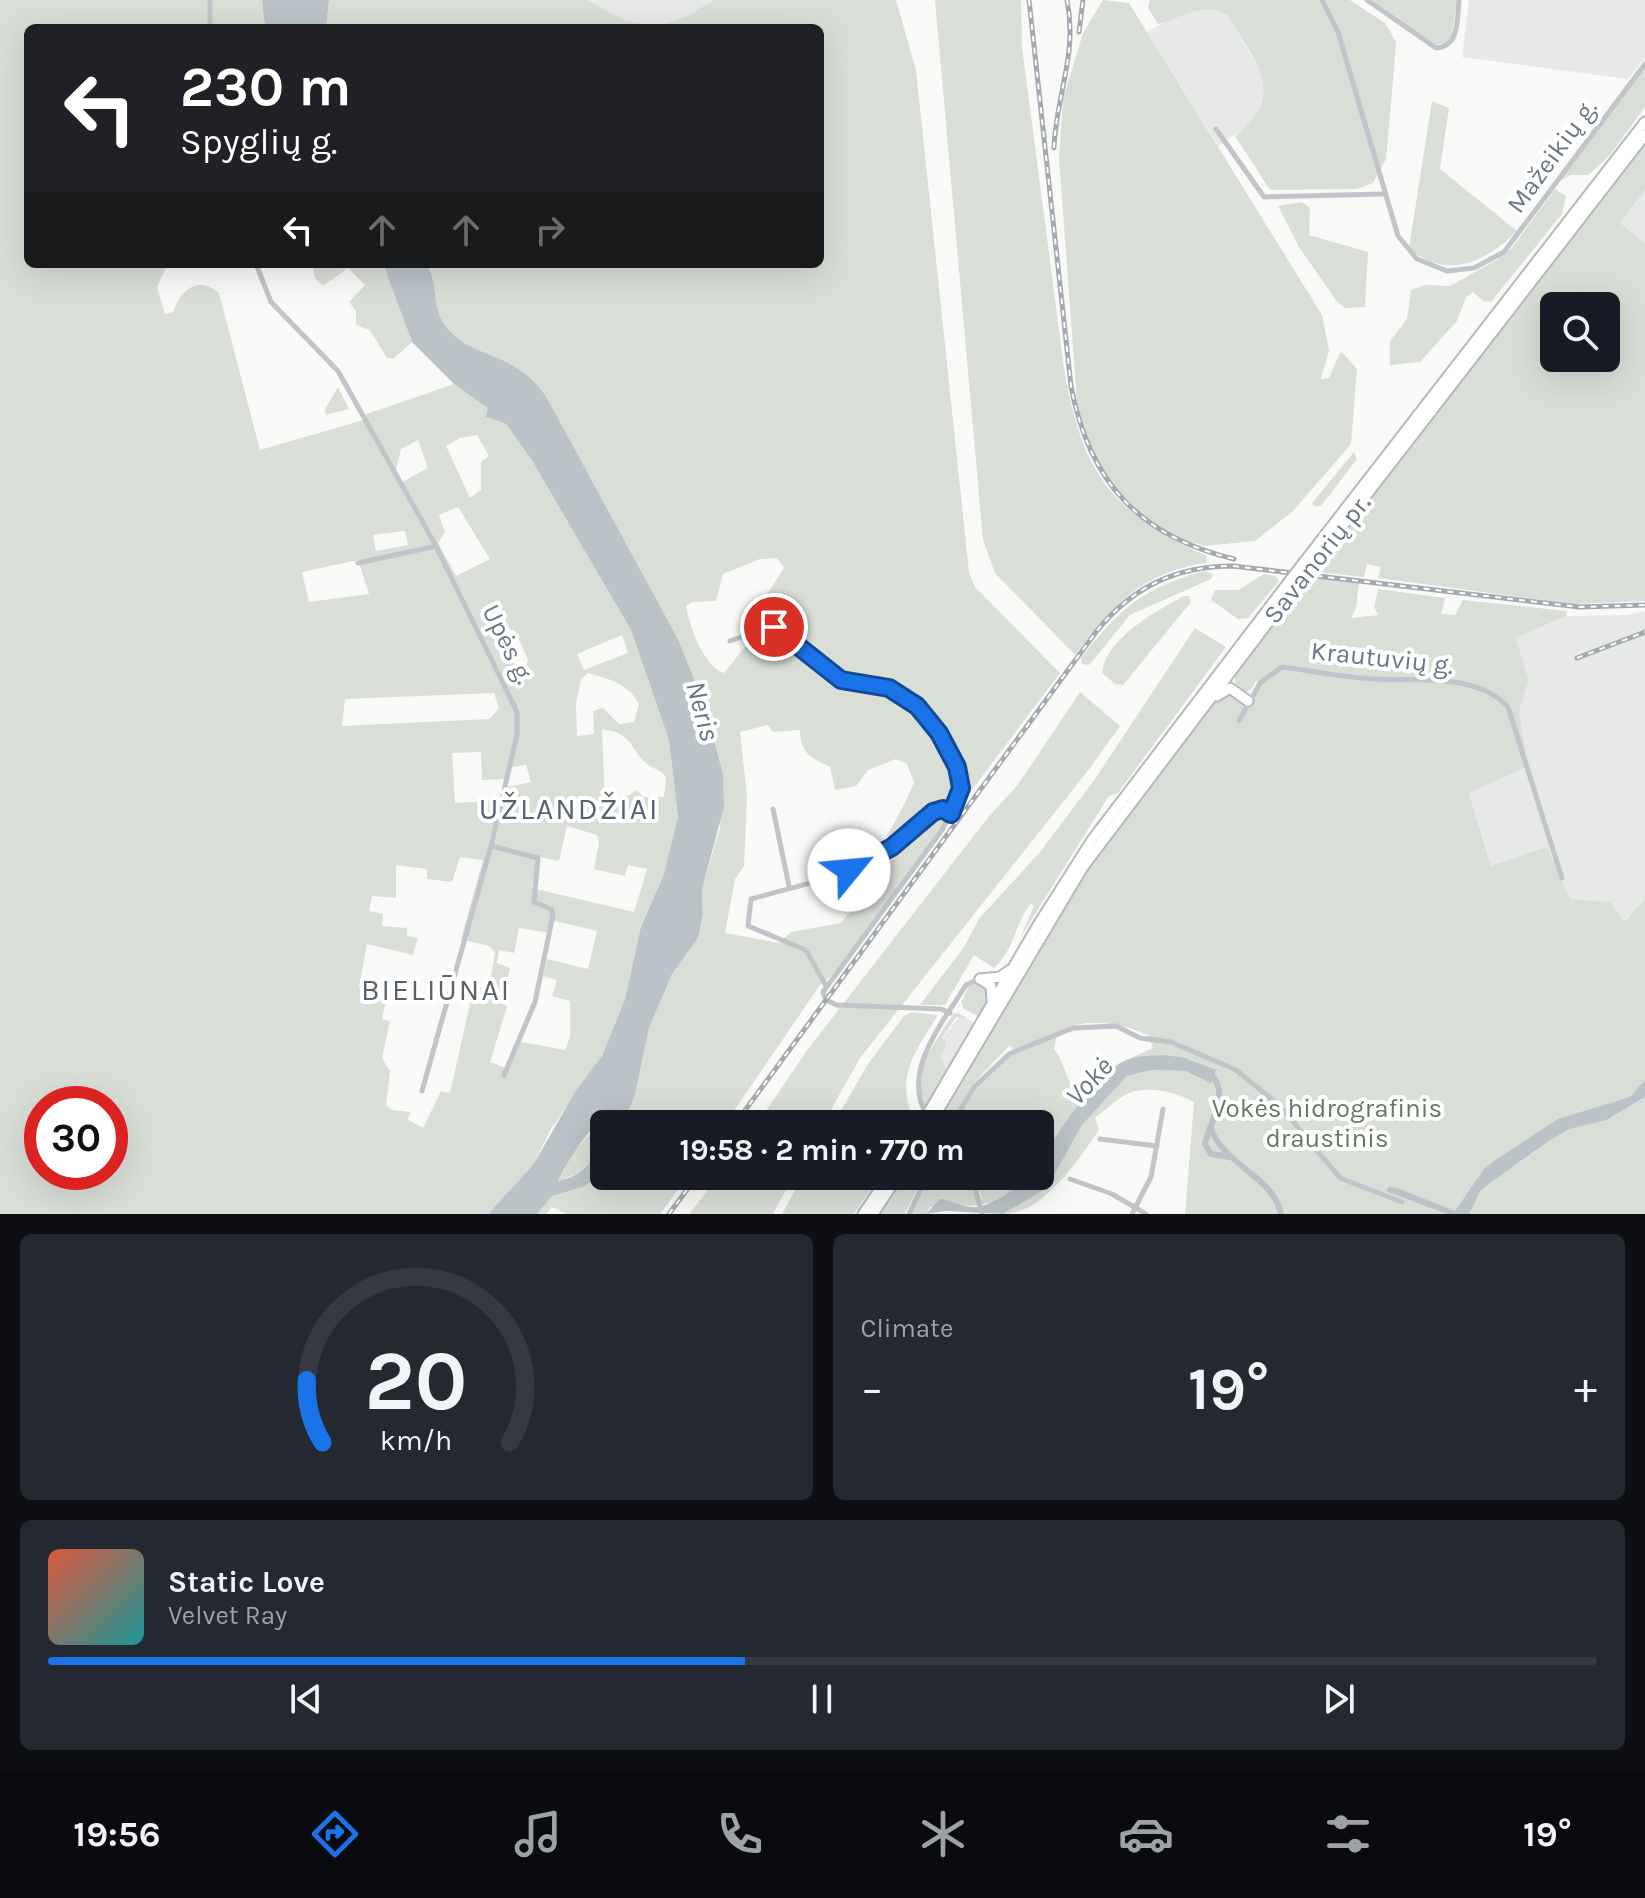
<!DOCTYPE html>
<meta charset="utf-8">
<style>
:root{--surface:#171b24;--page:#242831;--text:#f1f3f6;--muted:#9ea1a6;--line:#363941;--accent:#1a73e8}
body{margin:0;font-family:Karla,sans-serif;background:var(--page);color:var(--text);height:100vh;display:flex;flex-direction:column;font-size:30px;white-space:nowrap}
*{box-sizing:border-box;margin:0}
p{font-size:26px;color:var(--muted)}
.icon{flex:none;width:44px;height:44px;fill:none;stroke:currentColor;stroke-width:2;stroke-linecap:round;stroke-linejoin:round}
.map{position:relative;height:1214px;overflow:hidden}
.drawer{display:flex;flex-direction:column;gap:20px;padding:20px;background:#0d0f14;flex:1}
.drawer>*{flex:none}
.hud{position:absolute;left:24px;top:24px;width:800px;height:244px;border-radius:12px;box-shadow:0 8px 32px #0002;background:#202124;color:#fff;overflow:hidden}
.tools{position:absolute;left:1540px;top:292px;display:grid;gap:16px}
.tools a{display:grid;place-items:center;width:80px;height:80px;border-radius:12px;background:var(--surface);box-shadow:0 8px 32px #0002;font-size:40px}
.speed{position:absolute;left:24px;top:1086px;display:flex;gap:16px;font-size:40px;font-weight:700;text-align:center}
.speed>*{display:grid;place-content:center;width:104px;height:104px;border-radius:50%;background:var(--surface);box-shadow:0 8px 32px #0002;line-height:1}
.speed .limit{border:12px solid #d22;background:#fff;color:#111}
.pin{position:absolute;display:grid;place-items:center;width:68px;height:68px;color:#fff;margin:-34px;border:4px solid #fff;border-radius:50%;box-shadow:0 2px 8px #0007}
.me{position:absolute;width:88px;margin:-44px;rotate:62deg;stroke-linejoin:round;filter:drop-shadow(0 0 6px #0008)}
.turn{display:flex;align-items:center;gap:28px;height:168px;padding:0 24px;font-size:36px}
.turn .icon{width:104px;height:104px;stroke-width:2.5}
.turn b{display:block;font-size:56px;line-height:68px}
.lanes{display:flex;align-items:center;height:76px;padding:0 24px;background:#0003;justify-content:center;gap:40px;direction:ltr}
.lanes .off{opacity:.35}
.big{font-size:60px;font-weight:700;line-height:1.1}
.drawer .tile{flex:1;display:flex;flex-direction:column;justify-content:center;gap:12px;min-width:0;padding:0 28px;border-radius:12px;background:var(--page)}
.drawer .dial{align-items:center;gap:0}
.dial svg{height:208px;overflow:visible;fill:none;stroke:var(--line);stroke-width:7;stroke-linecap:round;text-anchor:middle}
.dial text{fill:var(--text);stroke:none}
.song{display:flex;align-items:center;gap:24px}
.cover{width:96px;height:96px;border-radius:12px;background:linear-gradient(135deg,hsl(10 70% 55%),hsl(180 70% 35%))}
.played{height:8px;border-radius:4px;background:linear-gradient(90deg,var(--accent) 45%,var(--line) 45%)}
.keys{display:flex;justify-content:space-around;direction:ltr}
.heat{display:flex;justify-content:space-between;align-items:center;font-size:44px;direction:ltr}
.drawer .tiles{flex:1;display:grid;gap:20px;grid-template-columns:1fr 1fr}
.tile:last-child{grid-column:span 2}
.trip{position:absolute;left:590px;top:1110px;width:464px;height:80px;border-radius:12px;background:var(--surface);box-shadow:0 8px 32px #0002;font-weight:700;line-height:80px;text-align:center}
.tab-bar{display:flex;height:128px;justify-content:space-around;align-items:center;background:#090b0e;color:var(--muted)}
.tab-bar .icon{width:56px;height:56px}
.tab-bar .current{color:var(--accent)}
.tab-bar b{font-size:36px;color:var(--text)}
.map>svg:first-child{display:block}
</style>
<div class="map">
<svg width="1645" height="1214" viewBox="0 0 1645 1214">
<rect width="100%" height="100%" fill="#f9faf8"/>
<g fill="#e7e9e9">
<polygon points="587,0 713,0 686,17 656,26 626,21"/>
<polygon points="1469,0 1645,0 1645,58 1628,79 1462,57"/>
<polygon points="1190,8 1222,10 1227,15 1265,79 1263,107 1255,121 1218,146 1147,32"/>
<polygon points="1645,190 1645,243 1620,223"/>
<polygon points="1645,611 1645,898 1625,923 1610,902 1570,899 1491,866 1469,792 1528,766 1519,712 1529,680 1516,638 1566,616 1627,615"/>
<polygon points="960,1016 975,1023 947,1072 941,1057 947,1042 942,1039"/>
</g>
<g fill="#d9ded7" fill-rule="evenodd">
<path d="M 0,0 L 262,0 L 265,28 L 28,28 L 28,264 L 168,264 L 157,287 L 165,314 L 173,312 C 181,290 197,275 219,293 L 260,450 L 360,421 L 366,418 L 364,415 L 454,384 L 489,408 L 487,418 L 506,424 L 531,459 L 631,630 L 669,740 L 678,817 L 676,835 L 664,874 L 641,925 L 625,999 L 602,1056 L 551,1129 L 533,1165 L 488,1214 L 0,1214 ZM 477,435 L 489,456 L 481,462 L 481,490 L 470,498 L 446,446 L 460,438 ZM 418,440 L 428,468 L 402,482 L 396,470 L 401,449 ZM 458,507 L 490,559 L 456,576 L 438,543 L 445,532 L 439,515 ZM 405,531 L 408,545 L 376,551 L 373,535 ZM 358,560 L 369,594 L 309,602 L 302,572 ZM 504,627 L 515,631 L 528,660 L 526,665 L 518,666 C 506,659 498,640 504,627 ZM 622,635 L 628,653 L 584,670 L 577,654 ZM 588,673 C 609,679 628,683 639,704 L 634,722 L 619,724 L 603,708 L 593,711 L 594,734 L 577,736 L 576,704 L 581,679 ZM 494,693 L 499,708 L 490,719 L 342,726 L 345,699 ZM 602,729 C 633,733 629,748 646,763 C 654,770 659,768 666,777 L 664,797 L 644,797 L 637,790 L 629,795 L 605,800 ZM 481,752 L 482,780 L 504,779 L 512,767 L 526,765 L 531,782 L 508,787 L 504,800 L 455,803 L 452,753 ZM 567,826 L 597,835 L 599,843 L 594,869 L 625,876 L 628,865 L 647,869 L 634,912 L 532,888 L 539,857 L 559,861 ZM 460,857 L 483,860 L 461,939 L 489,946 L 495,952 L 489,989 L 474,986 L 450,1093 L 441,1091 L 423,1128 L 407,1119 L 411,1112 L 392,1110 L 386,1105 L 390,1071 L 382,1058 L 390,1021 L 382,1019 L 387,995 L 359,987 L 367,944 L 413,955 L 418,938 L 407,936 L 407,928 L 382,926 L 383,914 L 369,911 L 372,896 L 396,898 L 396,865 L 427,869 L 427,879 L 452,882 ZM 551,920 L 597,931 L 588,969 L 547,959 L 543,976 L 557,980 L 552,996 L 570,1001 L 570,1037 L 565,1050 L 517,1041 L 506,1068 L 490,1062 L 507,1007 L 502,1001 L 510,968 L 497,963 L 499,950 L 514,953 L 519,928 L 549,933 ZM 42,1104 L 110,1104 L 110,1172 L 42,1172 Z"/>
<path d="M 329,0 L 587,0 L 626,21 L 656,26 L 686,17 L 713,0 L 896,0 L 916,70 L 969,572 L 975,587 L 1060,673 L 833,974 L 820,985 L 725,1124 L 623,1124 L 635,1095 L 649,1028 L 672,974 L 698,938 L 703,915 L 702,889 L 720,828 L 723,774 L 705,706 L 678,639 L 547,398 C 515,351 474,360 447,328 C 431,309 439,285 427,264 L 820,264 L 820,28 L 326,28 ZM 777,558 L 784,568 L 766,596 L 776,649 L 765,655 L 757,639 L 752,638 L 724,673 C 704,668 689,625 686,606 L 692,602 L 716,601 L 723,574 L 760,559 ZM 768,725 L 773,732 L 800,730 C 801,754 810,757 830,767 L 835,790 L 856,786 L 868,770 L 896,759 L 907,764 L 914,782 C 912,790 892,829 886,836 L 903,841 L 903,846 L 841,923 L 791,932 L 779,943 L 725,933 L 735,879 L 744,866 L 747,796 L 740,732 Z"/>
<path d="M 935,0 L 1021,0 L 1022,47 L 1064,368 C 1082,473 1110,512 1207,556 L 1206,563 C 1139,574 1116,603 1075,655 L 995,573 L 983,540 Z"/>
<polygon points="1103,0 1129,3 1322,315 1329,350 1321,379 1329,378 1341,351 1357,369 1351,444 1293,511 1255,541 1204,546 1184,540 1147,520 1111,483 1087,440 1077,402 1059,158 1063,99 1083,33"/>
<path d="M 1150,0 L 1350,0 L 1385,23 L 1396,42 L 1394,69 L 1386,159 L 1373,183 L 1357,189 L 1270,190 L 1235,136 C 1289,94 1255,62 1227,15 C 1204,0 1181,18 1158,24 L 1148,8 Z"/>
<polygon points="1370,0 1457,0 1452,35 1446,43 1435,45"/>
<polygon points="1645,67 1645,107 1610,155 1588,175 1571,175 1559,181"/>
<path d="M 1432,101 L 1449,108 L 1440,169 L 1517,231 C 1486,262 1446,281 1409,248 Z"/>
<path d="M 1645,141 L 1645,190 L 1620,223 L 1645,243 L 1645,601 L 1572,604 L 1378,578 L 1381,567 L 1367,564 L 1364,577 L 1317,572 L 1320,562 L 1580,226 C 1606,200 1623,170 1645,141 ZM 1554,306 L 1606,306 L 1606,358 L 1554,358 Z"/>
<polygon points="1555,189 1566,196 1562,214 1491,302 1483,301 1473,292 1466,297 1457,321 1420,362 1390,365 1390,341 1407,319 1411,290 1425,285 1450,286 1498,259 1511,249"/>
<polygon points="1302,202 1310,208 1309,235 1368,252 1365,307 1345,308 1338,303 1299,247 1278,206"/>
<polygon points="312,264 383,264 412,342 393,359 387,358 370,330 356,325 356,311 349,302 365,285 348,268 323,286 315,278"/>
<polygon points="338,387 349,409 326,415 325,409"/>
<polygon points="1354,452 1357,459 1321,506 1314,506 1312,503"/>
<path d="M 1205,571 L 1213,575 L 1211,579 L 1130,615 L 1089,665 L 1082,664 L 1081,658 C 1119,609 1144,587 1205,571 Z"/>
<polygon points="1264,574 1275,576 1279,581 1248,618 1238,619 1211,600 1215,590 1238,590"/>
<path d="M 1312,576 L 1359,583 L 1356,608 L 1351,618 L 1378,615 L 1374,607 L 1378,589 L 1445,598 L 1441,614 L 1455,615 L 1463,600 L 1567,611 L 1566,616 L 1516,638 L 1529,680 L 1519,712 L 1528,766 L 1469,793 L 1491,866 L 1547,847 L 1570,899 L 1610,902 L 1625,922 L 1645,898 L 1645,1214 L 1469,1214 L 1481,1190 L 1540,1148 L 1485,1172 L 1458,1214 L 1185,1214 L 1194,1102 C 1174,1091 1141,1083 1120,1098 C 1111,1104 1104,1112 1095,1117 L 1099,1130 C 1079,1159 1044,1214 1003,1214 L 1047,1188 L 1082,1125 L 1127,1076 L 1151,1070 L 1185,1071 L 1207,1081 L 1195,1061 L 1165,1055 L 1131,1058 L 1153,1048 L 1148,1035 C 1122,1023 1082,1015 1057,1034 L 1054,1049 C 1063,1059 1068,1085 1081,1103 L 1040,1164 L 1040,1124 L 955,1124 L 973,1091 L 1013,1050 L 1010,1045 L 973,1084 L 950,1124 L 936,1124 L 1095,855 L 1221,694 L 1227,691 L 1243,700 L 1245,709 L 1261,683 L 1256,681 L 1251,690 L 1245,692 L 1235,683 L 1235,675 Z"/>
<path d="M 1184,596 L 1189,596 L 1191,602 L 1123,685 L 1115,684 L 1102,673 C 1105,639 1157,610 1184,596 Z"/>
<path d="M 1195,628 L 1226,647 L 1118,793 L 1109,796 L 1020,938 L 1034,906 L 1031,903 C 1015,923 1014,951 994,968 L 974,955 L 945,1005 L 920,1005 L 964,947 L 979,919 L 1040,852 L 1095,779 Z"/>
<polygon points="1080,692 1120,726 1090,768 860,1058 823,1124 757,1124 808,1049 990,815 1017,786"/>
<polygon points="975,982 987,983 990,997 980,1017 964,1009 961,1002 970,984"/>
<path d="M 912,1012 L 938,1015 C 912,1057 895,1076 915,1124 L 833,1124 L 868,1064 L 904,1016 Z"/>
<path d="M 958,1013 L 968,1019 L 956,1017 L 942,1038 L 947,1042 L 941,1057 L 947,1072 L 925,1107 C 907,1075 937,1041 953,1014 Z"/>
<path d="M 610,1110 L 613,1115 L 609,1124 L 604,1124 C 604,1154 586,1172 558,1182 L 572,1154 Z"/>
<polygon points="604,1165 604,1176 688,1176 660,1214 567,1214 552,1207 546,1214 537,1214 552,1196 596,1178"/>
<polygon points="719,1176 793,1176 773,1214 689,1214"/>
<polygon points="803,1176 880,1176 854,1214 782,1214"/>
<polygon points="903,1176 923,1176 905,1214 877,1214"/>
<path d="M 929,1176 L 970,1176 L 979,1199 L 982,1199 L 975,1176 L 1031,1176 C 1001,1212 970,1204 930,1207 L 926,1214 L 911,1214 Z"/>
</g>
<g fill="#bac3c8">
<polygon points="262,0 329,0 326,28 265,28"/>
<path d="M 383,264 L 427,264 C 439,285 431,309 447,328 C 474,360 515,350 547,398 L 678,639 L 705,706 L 723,774 L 724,807 L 702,889 L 703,915 L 698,938 L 672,974 L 649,1028 L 635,1095 L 623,1124 L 609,1124 L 612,1110 C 589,1128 571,1154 558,1181 C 581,1177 595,1160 604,1139 L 604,1165 L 596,1178 L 585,1186 L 552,1196 L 537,1214 L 488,1214 L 533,1165 L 575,1092 L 602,1056 L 625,999 L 641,926 L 664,874 L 678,817 L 669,740 L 631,630 L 531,459 L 506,424 L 486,417 L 488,408 L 454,384 L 412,342 Z"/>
<path d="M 1165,1055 L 1185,1058 L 1216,1070 L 1211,1083 L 1185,1071 L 1151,1070 L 1127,1076 L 1082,1125 L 1047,1188 L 1003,1214 L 945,1211 L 926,1214 L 940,1199 C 953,1201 966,1209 978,1207 C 1001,1203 1027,1176 1040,1176 C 1040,1148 1097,1076 1122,1062 C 1135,1055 1151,1056 1165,1055 Z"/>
<polygon points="1645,1080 1645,1097 1606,1120 1569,1129 1549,1141 1481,1190 1469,1214 1447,1214 1386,1191 1389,1187 1397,1188 1455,1211 1484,1169 1497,1159 1558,1119 1630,1097"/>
</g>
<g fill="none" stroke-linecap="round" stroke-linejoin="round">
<g stroke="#bac3c8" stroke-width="6">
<path d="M 1209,1072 C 1232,1094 1210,1119 1205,1144 L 1211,1154 L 1229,1157"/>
<path d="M 1211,1129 C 1225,1166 1273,1176 1281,1214"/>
</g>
<defs>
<g id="highway">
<polyline points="1301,566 1645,122"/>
<polyline points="1310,568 1645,135"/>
<polyline points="1217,696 1230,688 1248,701"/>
<polyline points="980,979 991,986 992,1000"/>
<polyline points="980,979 1000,977 1010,970"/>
<polyline points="930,1110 1038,925 1092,840 1291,579"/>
<polyline points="936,1114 1083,867 1301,579"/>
<polyline points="863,1214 889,1176"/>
<polyline points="873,1214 898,1176"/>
</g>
</defs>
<use href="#highway" stroke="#b5b8bc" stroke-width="13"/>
<g stroke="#c1c5c9" stroke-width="5">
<polyline points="210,0 210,28"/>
<polyline points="1322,0 1338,32 1398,236 1417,259 1447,271 1474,268 1504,252 1645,64"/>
<path d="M 1367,0 L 1436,48 C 1460,47 1457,18 1459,0"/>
<polyline points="1216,129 1264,197 1383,194"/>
<polyline points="256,264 271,302 338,371 436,546 517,712 517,735 491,846 422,1091"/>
<polyline points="358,563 436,546"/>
<polyline points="730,641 772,626 841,680 889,688 917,706 939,733 961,780 956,804 942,830 823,992 826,1000 837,1005 941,1009 950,1013"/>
<path d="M 1239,721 L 1260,683 L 1282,667 C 1313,671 1344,678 1376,679 C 1416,681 1478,673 1508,707 L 1562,878"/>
<polyline points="773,809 789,886"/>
<polyline points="491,846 538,858 534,902 551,909 553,915 535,1002 504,1075"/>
<polyline points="826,986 806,950 748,926 751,899 840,875 892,847 933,812 943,809 951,814"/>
<path d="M 928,1117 C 899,1074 943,1022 966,985 L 979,979"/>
<polyline points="952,1124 974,1087 1009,1054 1073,1028 1116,1026 1140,1038 1171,1042 1236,1070 1279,1105 1340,1178 1402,1202"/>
<polyline points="1100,1139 1157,1146"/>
<polyline points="972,1176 982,1214"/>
<polyline points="1070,1179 1112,1194 1146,1214"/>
<polyline points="909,1214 927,1176"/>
<polyline points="1132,1214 1151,1177 1163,1109"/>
</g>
<use href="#highway" stroke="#fff" stroke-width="9"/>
<defs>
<g id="rail">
<path d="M 1029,0 L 1071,386 C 1089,482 1139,536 1234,559"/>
<polyline points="1079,32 1083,0"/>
<path d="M 1054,148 C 1056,95 1078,54 1067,0"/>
<polyline points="1577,658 1645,632"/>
<path d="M 735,1124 L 1096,632 C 1132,587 1176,566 1233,566 L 1579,607 L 1645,605"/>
<polyline points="669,1214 697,1176"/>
</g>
</defs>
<use href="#rail" stroke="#a3a9af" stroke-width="5"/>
<use href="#rail" stroke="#fff" stroke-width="2" stroke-dasharray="6" stroke-linecap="butt"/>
<defs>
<g id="highway-bridge">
<polyline points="1291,579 1301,566"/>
<polyline points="1301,579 1310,568"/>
<polyline points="923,1122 930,1110"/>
<polyline points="930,1124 936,1114"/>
</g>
</defs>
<use href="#highway-bridge" stroke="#b5b8bc" stroke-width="13" stroke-linecap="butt"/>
<use href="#highway-bridge" stroke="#fff" stroke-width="9"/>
</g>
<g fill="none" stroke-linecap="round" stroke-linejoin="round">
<defs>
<polyline id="route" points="774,627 841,680 889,688 917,706 939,733 957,767 961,788 951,814 943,809 933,812 892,847 849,870"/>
</defs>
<use href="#route" stroke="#114b97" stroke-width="20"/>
<use href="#route" stroke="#1a73e8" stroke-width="14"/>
</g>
<g text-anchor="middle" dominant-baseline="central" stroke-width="8" stroke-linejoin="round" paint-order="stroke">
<g font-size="26" fill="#6b7887" stroke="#fff">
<text transform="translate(1552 156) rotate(-54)">Mažeikių g.</text>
<text transform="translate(1317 559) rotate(-52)">Savanorių pr.</text>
<text transform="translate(508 644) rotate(64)">Upės g.</text>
<text transform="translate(1382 658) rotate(6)">Krautuvių g.</text>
</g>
<g font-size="26" fill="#677965" stroke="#fff">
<text x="1327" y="1108">Vokės hidrografinis<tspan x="1327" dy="30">draustinis</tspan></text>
</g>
<g font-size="28" font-style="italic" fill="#677881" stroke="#fff">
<text transform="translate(703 711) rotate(75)">Neris</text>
<text transform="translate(1089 1081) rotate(-47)">Vokė</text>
</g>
<g font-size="30" letter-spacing="2" fill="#58626c" stroke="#fff">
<text x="569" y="809">UŽLANDŽIAI</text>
<text x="436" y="990">BIELIŪNAI</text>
</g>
</g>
</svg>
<div class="tools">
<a><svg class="icon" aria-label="search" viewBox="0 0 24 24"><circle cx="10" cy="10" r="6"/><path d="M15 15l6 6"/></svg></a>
</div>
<div class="speed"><div class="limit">30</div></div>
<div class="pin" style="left:774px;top:627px;background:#d93025"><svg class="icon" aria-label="arrive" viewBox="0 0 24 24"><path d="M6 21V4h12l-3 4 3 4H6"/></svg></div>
<svg class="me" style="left:849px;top:870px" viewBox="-20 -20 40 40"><circle r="19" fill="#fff"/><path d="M0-13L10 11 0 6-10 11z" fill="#1a73e8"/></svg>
<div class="trip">19:58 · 2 min · 770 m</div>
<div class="hud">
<div class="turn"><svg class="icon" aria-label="left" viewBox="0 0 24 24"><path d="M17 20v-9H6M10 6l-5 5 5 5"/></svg><div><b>230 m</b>Spyglių g.</div></div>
<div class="lanes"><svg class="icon" aria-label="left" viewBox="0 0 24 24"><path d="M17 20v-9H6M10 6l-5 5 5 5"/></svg><svg class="icon off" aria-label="ahead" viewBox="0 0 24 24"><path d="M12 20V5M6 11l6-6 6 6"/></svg><svg class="icon off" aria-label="ahead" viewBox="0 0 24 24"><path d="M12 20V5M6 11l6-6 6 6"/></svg><svg class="icon off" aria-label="right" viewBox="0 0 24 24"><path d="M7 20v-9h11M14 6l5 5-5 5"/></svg></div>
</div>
</div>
<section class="drawer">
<div class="tiles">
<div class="tile dial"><svg viewBox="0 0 100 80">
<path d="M14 69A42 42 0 1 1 86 69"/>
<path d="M14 69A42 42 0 0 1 8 45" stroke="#1a73e8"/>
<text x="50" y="56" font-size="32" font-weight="700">20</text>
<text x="50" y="72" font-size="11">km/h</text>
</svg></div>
<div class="tile"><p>Climate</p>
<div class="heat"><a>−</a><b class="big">19°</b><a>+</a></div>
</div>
<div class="tile">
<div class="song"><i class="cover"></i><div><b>Static Love</b><p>Velvet Ray</p></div></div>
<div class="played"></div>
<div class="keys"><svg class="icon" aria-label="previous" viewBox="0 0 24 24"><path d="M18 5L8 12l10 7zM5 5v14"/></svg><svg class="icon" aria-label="pause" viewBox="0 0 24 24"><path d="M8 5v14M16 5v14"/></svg><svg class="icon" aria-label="next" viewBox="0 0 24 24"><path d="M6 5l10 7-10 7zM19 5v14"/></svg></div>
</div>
</div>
</section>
<nav class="tab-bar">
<b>19:56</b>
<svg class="icon current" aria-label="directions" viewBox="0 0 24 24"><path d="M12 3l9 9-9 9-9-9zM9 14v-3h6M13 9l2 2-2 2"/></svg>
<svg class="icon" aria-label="music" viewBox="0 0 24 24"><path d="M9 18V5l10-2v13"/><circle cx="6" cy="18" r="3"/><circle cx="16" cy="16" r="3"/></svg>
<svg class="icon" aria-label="phone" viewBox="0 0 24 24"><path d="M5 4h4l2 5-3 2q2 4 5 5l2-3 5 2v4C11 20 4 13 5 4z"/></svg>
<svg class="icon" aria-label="climate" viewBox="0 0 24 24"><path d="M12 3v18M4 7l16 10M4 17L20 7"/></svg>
<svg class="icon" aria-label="car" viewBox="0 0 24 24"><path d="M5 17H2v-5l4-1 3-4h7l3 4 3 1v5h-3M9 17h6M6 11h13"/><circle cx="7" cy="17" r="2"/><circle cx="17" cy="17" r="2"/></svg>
<svg class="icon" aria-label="filters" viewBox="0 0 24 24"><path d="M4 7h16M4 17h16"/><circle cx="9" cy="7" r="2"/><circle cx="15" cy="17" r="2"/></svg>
<b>19°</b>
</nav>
